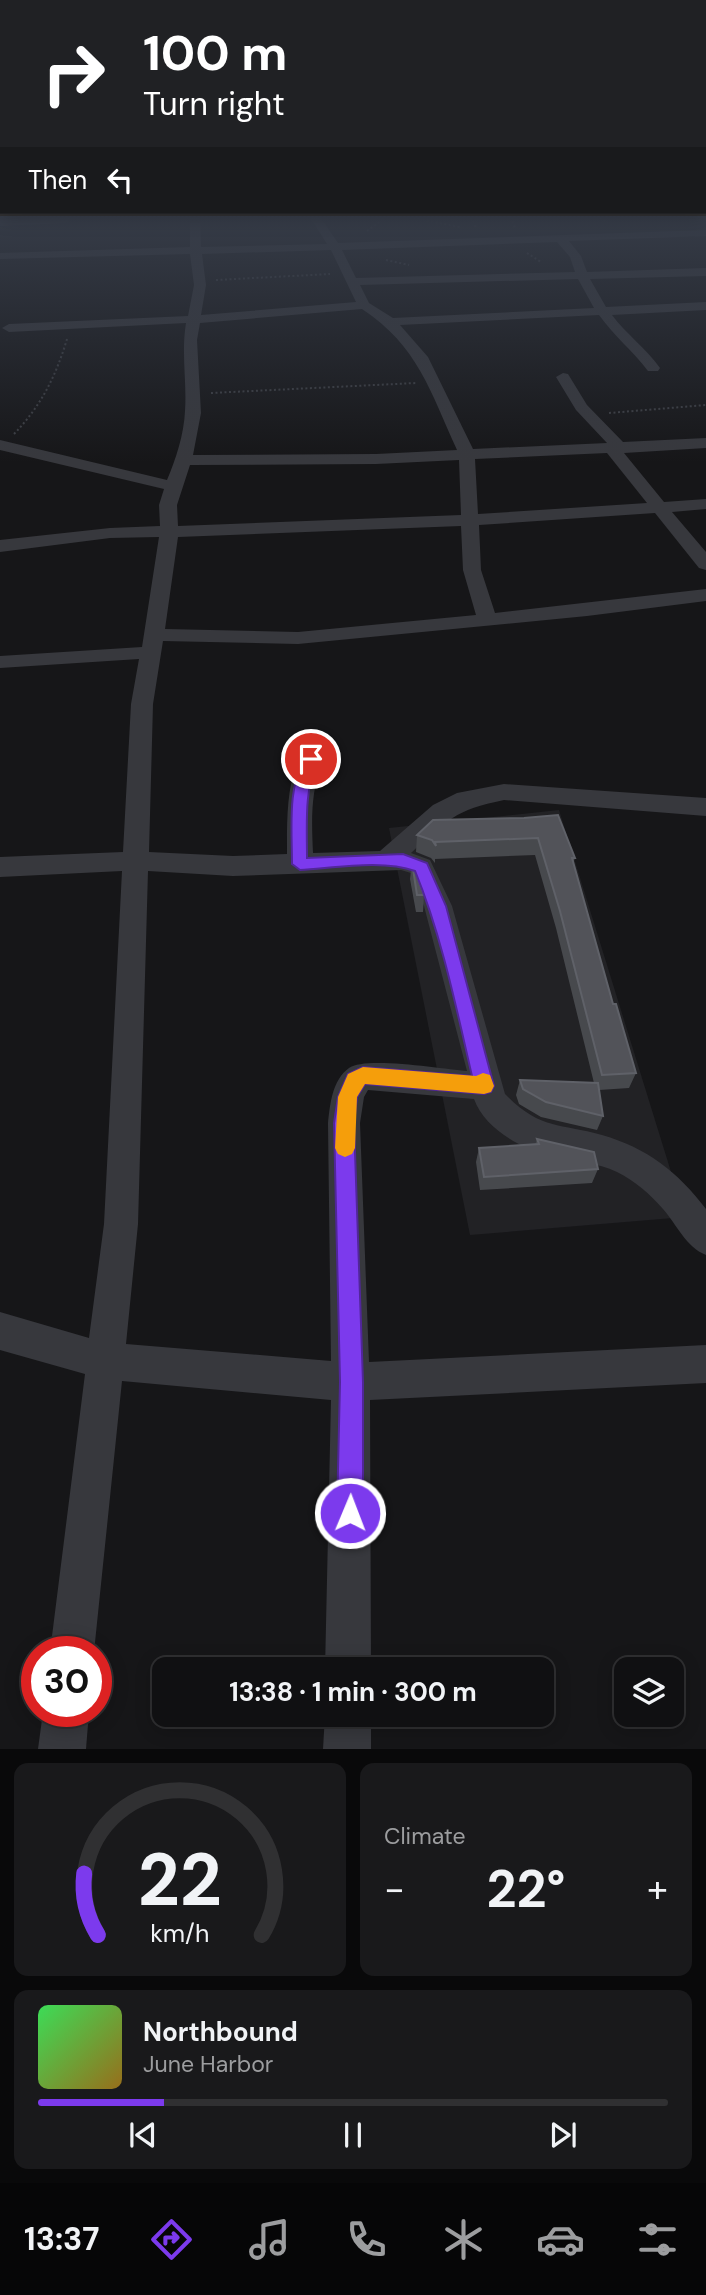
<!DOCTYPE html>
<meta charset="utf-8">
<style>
:root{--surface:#101012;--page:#19191b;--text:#f1f3f6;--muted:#9c9d9f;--line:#303032;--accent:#7c3aed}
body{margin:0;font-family:"DM Sans",sans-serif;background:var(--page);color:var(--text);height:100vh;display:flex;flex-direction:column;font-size:26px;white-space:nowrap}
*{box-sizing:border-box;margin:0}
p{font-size:23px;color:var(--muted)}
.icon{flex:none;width:38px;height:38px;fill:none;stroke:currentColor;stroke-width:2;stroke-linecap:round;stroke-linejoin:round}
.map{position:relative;height:1749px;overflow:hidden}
.details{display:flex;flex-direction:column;gap:14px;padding:14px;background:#09090a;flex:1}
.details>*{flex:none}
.guide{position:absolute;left:0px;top:0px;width:707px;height:214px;box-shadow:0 4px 18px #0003,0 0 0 2px var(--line);background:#202124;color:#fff;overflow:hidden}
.buttons{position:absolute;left:614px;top:1657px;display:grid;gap:14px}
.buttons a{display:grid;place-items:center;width:70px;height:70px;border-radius:14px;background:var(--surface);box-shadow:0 4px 18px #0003,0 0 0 2px var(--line);font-size:35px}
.speed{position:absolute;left:21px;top:1636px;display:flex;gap:14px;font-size:35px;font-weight:700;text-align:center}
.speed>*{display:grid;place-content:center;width:91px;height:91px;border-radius:50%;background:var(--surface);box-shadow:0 4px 18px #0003,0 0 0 2px var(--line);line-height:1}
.speed .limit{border:10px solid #d22;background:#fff;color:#111}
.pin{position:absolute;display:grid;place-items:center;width:60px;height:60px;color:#fff;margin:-30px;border:4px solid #fff;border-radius:50%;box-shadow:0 2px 7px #0007}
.me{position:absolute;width:77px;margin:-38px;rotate:1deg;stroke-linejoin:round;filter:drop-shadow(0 0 5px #0008)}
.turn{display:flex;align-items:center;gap:24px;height:147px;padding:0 28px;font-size:32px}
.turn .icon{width:91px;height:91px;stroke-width:2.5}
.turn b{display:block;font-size:49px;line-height:60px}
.then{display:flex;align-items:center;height:66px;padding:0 28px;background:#0003;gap:14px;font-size:26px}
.big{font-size:52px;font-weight:700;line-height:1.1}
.details .card{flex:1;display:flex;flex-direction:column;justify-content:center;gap:10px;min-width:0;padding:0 24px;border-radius:14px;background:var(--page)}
.details .dial{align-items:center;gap:0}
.dial svg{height:182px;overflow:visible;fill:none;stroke:var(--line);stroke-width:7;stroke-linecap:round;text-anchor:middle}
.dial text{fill:var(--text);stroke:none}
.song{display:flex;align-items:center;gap:21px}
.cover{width:84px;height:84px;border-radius:10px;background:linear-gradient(135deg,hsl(130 70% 55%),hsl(40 70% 35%))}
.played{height:7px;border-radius:4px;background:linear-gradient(90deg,var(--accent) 20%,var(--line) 20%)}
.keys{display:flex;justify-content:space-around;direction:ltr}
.heat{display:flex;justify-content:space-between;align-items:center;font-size:38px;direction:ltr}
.details .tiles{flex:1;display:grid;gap:14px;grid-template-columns:1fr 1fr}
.card:last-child{grid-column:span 2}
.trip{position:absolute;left:152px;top:1657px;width:402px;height:70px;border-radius:14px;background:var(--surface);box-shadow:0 4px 18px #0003,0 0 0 2px var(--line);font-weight:700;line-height:70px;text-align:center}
.tab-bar{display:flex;height:112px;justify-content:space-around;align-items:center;background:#060607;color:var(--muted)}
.tab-bar .icon{width:49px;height:49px}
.tab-bar .active{color:var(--accent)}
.tab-bar b{font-size:32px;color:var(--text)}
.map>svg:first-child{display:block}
</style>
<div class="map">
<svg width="706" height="1749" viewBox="0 0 706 1749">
<rect width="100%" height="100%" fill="#161618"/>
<polygon fill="#222225" points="559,810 685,1217 470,1235 389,828"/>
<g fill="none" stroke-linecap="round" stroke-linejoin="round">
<g stroke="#3d3f44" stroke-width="2" stroke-dasharray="2 2.5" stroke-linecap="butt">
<polyline points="409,217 460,227"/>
<polyline points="471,217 476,228"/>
<polyline points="511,217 515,228"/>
<polyline points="600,217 608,223"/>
<polyline points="367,231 386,217"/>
<polyline points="527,253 541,262"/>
<polyline points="386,260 409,265"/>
<polyline points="216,280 330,274"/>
<polyline points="211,393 416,383"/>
<polyline points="609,413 706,405"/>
<path d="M 14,434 C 41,406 56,376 67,339"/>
</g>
<g fill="#37383d" fill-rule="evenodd">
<path d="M 190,217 L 200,217 L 201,247 L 327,244 L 310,217 L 320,217 L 338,243 L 706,230 L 706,236 L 569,241 L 581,256 L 587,272 L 706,268 L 706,276 L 590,279 L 606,307 L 706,302 L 706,310 L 612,315 C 626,334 646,348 660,368 L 658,371 L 648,371 C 633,351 614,336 599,315 L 400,325 L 428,357 L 473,449 L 607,443 L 576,410 L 556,377 L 563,373 L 568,374 L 587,405 L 623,442 L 706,438 L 706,448 L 624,453 L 664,502 L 706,499 L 706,509 L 672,512 L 706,552 L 706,570 L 699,568 L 655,513 L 479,525 L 481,570 L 495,613 L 706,589 L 706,601 L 587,616 L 298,644 L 163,641 L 153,704 L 149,852 L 233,856 L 287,854 C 287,813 286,774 309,739 L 317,736 L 325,739 L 329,744 C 311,785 311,810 313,853 L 380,851 L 433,805 L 457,793 L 504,784 L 706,798 L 706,816 L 504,800 C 455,810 447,820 411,853 L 430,860 L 452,906 L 505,1094 C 540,1130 559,1123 602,1135 C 647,1148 678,1172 706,1209 L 706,1255 C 686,1247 677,1225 663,1209 C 650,1194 635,1181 617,1172 C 597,1162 576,1163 554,1157 C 524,1150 485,1130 474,1099 L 368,1090 L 364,1097 L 360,1123 L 369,1362 L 706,1345 L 706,1383 L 370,1400 L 371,1670 L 325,1670 L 331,1400 L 122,1381 L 94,1652 L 50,1652 L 85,1374 L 0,1350 L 0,1312 L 89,1338 L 104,1224 L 122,871 L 0,877 L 0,857 L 123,852 L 131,704 L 139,659 L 0,668 L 0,656 L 142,647 L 159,537 L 110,538 L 0,552 L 0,540 L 110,528 L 160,526 L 159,505 L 164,489 L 0,450 L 0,440 L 167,480 C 176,459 184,434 185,411 C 187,382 181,353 186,323 L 9,332 L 2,328 L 9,324 L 188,316 L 194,285 L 190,254 L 0,259 L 0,253 L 190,247 ZM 557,242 L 570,257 L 575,272 L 356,278 L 342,250 ZM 331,250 L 356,302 L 201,315 L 206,285 L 202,254 ZM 578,279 L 594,308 L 393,318 L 369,303 L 360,285 ZM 362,309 C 418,346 430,391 457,450 L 376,454 L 193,455 L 201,413 L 197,340 L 200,323 ZM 607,453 L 647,503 L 478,514 L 475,459 ZM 459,460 L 461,515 L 178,526 L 177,505 L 190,465 L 376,464 ZM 461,526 L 463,570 L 476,615 L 298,632 L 165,629 L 178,537 ZM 401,870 L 411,873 L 424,906 L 467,1071 C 443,1069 365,1056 349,1068 C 332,1080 330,1105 328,1123 L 331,1361 L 126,1344 L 138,1224 L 148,871 L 233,876 Z"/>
<polygon points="69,218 69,222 65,223 0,226 0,220"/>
<polygon points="43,1712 89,1712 86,1749 38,1749"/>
<polygon points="325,1715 371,1715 371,1749 323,1749"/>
</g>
</g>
<g fill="#47494d">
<polygon points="524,818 575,858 573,863 613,1004 636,1073 629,1088 599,1090 603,1116 597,1130 541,1117 519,1104 516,1095 520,1080 594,1083 556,928 535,855 435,859 435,863 431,858 416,852 417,835"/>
<polygon points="412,862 424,895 423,912 416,912 410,879"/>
<polygon points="537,1139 598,1169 592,1183 480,1190 476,1162 479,1148 535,1145"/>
</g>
<g fill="#525359" stroke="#5f6168" stroke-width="2">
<polygon points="558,815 575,858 572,858 613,1004 616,1004 636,1073 602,1075 560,911 538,838 435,842 436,846 432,840 417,835 433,820 524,818"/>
<polygon points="412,862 424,895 417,895"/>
<polygon points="520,1080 598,1083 603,1116 546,1102 523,1089"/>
<polygon points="537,1139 594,1152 598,1169 484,1177 479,1148 539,1144"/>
</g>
<linearGradient id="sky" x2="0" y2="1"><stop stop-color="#0c0c0d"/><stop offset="0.47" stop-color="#363c48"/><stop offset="1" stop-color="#363c48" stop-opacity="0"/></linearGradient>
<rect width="706" height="462" fill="url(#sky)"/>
<path fill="#7c3aed" stroke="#51269a" stroke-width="2" d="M 311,754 L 318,759 C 304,790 307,824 307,858 L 403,854 L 427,863 L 446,906 L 494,1086 L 491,1092 L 484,1094 L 365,1084 L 357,1097 L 354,1123 L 363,1382 L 363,1513 L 359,1522 L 350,1525 L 341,1522 L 337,1513 L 340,1382 L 334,1123 L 338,1097 L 348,1074 L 363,1067 L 472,1076 C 456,1007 442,937 415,871 C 383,859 334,868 300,870 L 292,864 C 292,828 287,787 306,755 Z"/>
<polygon fill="#f59e0b" points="363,1067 476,1076 483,1073 490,1075 494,1086 491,1092 484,1094 365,1084 357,1097 355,1148 352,1154 345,1157 338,1154 335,1148 338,1097 348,1074"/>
</svg>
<div class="buttons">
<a><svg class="icon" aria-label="layers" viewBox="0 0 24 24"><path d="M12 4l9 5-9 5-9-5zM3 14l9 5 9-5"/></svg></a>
</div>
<div class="speed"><div class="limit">30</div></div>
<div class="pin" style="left:311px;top:759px;background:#d93025"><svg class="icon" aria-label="arrive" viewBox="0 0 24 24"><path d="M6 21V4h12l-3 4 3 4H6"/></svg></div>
<svg class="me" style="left:350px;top:1513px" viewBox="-20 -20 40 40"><circle r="17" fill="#7c3aed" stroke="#fff" stroke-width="3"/><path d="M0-11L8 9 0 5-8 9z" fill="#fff"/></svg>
<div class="trip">13:38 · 1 min · 300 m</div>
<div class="guide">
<div class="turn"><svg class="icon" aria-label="right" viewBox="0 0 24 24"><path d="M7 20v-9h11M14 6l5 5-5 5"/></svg><div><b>100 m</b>Turn right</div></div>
<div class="then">Then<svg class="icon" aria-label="left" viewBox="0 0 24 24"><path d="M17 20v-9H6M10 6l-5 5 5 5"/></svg></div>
</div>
</div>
<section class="details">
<div class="tiles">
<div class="card dial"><svg viewBox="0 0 100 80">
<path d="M14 69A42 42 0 1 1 86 69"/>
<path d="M14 69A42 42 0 0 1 8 42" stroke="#7c3aed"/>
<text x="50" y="56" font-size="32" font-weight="700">22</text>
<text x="50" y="72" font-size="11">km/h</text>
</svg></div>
<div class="card"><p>Climate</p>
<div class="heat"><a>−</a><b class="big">22°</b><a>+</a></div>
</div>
<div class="card">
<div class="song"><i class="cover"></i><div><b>Northbound</b><p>June Harbor</p></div></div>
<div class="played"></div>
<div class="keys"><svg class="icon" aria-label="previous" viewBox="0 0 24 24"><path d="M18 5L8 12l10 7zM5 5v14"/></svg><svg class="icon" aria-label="pause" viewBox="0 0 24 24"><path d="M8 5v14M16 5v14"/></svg><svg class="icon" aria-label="next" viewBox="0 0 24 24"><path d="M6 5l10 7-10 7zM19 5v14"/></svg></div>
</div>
</div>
</section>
<nav class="tab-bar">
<b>13:37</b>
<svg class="icon active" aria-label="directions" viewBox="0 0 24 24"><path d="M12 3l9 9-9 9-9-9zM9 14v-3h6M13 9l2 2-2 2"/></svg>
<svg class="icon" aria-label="music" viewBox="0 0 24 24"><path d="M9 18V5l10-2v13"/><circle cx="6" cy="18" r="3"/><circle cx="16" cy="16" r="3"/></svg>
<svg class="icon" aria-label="phone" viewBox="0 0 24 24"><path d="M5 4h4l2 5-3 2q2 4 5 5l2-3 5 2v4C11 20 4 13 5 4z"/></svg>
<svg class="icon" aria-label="climate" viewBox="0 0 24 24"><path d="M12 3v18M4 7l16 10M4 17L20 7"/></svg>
<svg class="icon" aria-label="car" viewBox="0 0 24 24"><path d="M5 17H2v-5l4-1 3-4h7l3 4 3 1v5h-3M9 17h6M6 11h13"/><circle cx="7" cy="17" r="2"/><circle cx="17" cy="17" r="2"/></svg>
<svg class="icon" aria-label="filters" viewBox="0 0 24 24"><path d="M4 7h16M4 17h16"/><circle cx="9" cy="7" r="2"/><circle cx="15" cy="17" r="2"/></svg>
</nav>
